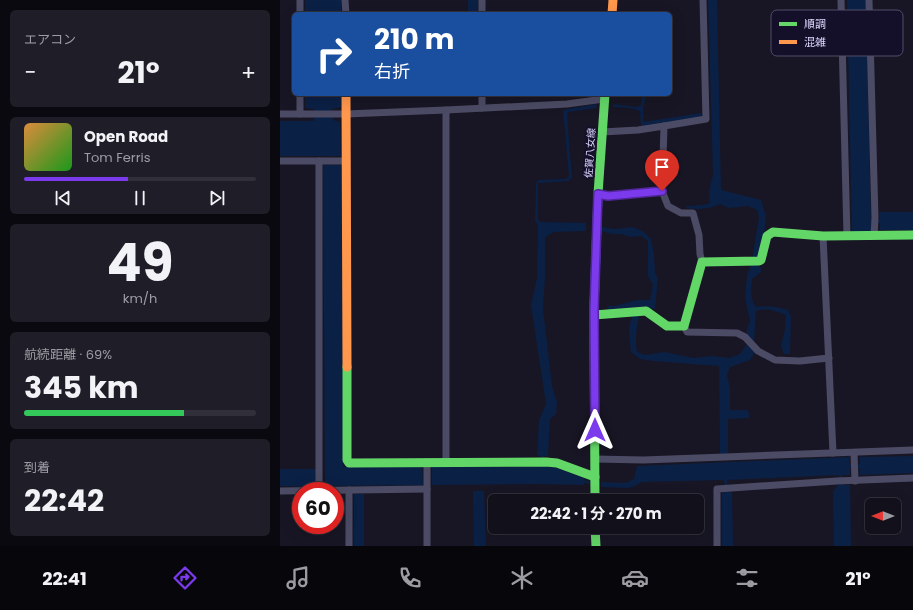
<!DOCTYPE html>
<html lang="ja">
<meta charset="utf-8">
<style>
:root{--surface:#12101b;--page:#1f1e28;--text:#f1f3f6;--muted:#9c9da3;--line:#31303a;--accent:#7c3aed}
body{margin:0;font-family:Poppins,"Noto Sans JP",sans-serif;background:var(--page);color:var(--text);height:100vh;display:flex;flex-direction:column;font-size:15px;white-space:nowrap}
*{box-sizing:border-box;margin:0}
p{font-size:13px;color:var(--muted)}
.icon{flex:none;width:22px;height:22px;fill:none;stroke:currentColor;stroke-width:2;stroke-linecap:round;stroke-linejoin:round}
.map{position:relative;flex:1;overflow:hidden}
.panel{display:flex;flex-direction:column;gap:10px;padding:10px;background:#0a090f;width:280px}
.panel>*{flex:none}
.hud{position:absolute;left:12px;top:12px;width:380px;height:84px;border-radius:6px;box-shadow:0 4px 16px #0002,0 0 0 1px var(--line);background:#1a4fa0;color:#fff;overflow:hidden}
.needle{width:26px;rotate:270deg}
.buttons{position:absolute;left:585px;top:498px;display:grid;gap:8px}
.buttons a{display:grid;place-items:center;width:36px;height:36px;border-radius:6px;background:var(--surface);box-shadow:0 4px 16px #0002,0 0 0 1px var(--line);font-size:20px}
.speed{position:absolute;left:12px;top:482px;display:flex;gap:8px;font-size:20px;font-weight:700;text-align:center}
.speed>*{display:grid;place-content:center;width:52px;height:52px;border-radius:50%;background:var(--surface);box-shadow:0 4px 16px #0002,0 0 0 1px var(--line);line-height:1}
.speed .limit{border:6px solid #d22;background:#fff;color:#111}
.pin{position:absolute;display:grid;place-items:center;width:34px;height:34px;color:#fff;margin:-41px -17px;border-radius:50% 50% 50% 0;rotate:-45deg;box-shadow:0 0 4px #0007}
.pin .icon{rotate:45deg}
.me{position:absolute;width:44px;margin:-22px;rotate:0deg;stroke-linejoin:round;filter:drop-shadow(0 0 3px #0008)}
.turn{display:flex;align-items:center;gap:14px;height:84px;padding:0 16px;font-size:18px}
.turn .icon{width:52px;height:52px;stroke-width:2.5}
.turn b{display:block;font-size:28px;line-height:34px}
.big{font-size:30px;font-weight:700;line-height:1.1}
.panel .widget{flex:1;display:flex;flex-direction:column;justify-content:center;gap:6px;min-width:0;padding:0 14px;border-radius:6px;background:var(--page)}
.panel .dial{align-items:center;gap:0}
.dial b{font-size:52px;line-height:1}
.song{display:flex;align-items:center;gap:12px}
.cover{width:48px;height:48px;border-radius:6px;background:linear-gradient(135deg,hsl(30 70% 55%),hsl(120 70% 35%))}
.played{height:4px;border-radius:2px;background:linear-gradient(90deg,var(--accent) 45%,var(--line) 45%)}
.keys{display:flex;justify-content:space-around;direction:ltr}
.heat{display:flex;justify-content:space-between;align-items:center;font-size:22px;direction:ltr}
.charge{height:6px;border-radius:3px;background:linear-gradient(90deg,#34c759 69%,var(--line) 0)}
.trip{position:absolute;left:208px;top:494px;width:216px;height:40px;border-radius:6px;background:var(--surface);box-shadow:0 4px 16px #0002,0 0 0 1px var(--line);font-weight:700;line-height:40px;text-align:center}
.menu{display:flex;height:64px;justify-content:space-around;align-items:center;background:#07060b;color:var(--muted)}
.menu .icon{width:28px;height:28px}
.menu .on{color:var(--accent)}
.menu b{font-size:18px;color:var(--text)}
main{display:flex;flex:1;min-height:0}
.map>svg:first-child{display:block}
</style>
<main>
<section class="panel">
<div class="widget"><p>エアコン</p>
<div class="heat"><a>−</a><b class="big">21°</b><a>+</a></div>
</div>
<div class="widget">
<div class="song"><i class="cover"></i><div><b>Open Road</b><p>Tom Ferris</p></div></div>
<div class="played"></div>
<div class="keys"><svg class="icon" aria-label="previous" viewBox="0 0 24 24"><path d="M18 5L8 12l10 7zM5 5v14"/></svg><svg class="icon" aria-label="pause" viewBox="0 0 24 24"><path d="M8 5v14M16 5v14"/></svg><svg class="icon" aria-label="next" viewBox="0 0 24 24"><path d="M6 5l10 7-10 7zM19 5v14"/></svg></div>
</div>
<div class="widget dial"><b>49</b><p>km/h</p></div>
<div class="widget"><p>航続距離 · 69%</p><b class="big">345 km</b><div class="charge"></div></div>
<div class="widget"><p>到着</p><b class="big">22:42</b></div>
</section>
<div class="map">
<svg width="633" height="546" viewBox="0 0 633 546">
<rect width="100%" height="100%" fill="#181624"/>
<g fill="#0b2045">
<rect x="25" y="0" width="36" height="14"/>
<rect x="188" y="0" width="10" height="14"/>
<path d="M 428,0 L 437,0 L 441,190 L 481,200 L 486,216 L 484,235 L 478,265 L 481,268 L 481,272 L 472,279 C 471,288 470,300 476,307 C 488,305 497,307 508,310 L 511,316 L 510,354 L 504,354 L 501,346 L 505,329 L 506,315 C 494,311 487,307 476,311 L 474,341 L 475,352 L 470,360 L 450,367 L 447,375 L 450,388 L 450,410 L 467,410 L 469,413 L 469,418 L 448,419 L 448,454 L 440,454 L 439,366 L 373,361 L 360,359 L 351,352 C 350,340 345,321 357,313 L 359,317 C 356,329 355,340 357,352 L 365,355 L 385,352 L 413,358 L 433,356 L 449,358 L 460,354 L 467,344 L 467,329 L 470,321 L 465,298 L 467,275 L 471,265 L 479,218 L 477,210 L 468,206 L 449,208 L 440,204 C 430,209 418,210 406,208 L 407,206 L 423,205 L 430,203 L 429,191 L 433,175 Z"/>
<polygon points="567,0 586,0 591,220 600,220 599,212 633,212 633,230 600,230 600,223 592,223 591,232 572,232"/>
<polygon points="25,94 61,94 61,107 52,109 53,120 60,122 61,156 0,156 0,121 34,121 34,109 25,108"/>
<polygon points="363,94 366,94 363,110 363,122 421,113 421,117 361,126 360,111 350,108 333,107 333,104 357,107 361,105"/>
<polygon points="317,104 316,108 288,112 287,116 292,177 289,181 258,183 258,220 261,222 306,223 306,231 274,232 265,237 265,278 263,309 272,386 277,402 276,414 270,419 268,456 264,456 264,466 274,467 305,478 304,485 258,484 152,485 152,467 261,466 261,456 257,455 259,420 266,404 251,305 257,278 258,225 255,221 256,184 258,180 286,179 289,176 283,110"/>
<polygon points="43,165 62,165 63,467 142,467 143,485 45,486"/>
<polygon points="322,227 333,229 353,227 364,232 371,239 374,255 375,274 378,278 375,309 359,307 328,310 327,306 334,306 357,300 370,300 373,285 368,276 368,241 362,236 349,237 341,234 332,234 321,231"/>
<polygon points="633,456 633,473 580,475 580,468 570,468 570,475 562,475 563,485 570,485 571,546 554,546 553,491 558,485 560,485 559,475 447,480 448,492 452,492 453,546 442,546 442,493 445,492 444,480 362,482 353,487 347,488 321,487 321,482 346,483 354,479 357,466 569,457 570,465 580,464 580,457"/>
<polygon points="0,469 36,469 36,487 0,486"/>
<polygon points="204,491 206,546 194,546 193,491"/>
<rect x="74" y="494" width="10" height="52"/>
</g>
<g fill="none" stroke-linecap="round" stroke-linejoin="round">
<polyline stroke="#0b2045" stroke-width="2" points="302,481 312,483"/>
<g stroke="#4c4b65" stroke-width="7">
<polyline points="20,0 20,14"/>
<polyline points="65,0 66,14"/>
<polyline points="202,0 202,14"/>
<polyline points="561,0 567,236"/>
<polyline points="589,0 595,218 594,236"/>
<polyline points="20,94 20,114"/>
<polyline points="202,94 202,108"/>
<polyline points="166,110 166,462"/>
<polyline points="0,114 66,114 166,110 287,104 324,99"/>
<polyline points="322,132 358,130 384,126"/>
<polyline points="0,161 66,161"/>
<polyline points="39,161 39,491"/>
<polyline points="318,194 328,195 382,191"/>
<polyline points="543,236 553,453"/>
<polyline points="422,262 420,254 419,235 413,213 401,213 388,206 382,191 384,126 426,119 423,0"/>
<polyline points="404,326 407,332 457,333 465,337 478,351 495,360 520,361 549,358"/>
<polyline points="574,453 575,481"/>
<polyline points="315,459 363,460 445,457 633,450"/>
<polyline points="147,462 147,546"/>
<polyline points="0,491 147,489"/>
<polyline points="69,546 69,490"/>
<polyline points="437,546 437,489 557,481 633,478"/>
</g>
<g stroke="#63d668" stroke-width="9">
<polyline points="314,315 366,311 387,326 404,326 422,262 479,261 481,260 487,236 493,232 543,236 633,235"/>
<polyline points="67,367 67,460 69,463 266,462 277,463 315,477"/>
<polyline points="315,501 314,310 318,194 325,94"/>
<polyline points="315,527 316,546"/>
</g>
<g stroke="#ff974d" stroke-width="9">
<polyline points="332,14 333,0"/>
<polyline points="66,94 67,367"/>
</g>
</g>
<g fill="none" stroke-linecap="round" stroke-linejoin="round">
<defs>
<polyline id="route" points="315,430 314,310 318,194 328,196 382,191"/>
</defs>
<use href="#route" stroke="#51269a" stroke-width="10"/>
<use href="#route" stroke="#7c3aed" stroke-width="7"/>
</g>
<g text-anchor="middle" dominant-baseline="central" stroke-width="4" stroke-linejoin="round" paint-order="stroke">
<g font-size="10" fill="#ddd9ff" stroke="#15102a">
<text transform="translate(310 153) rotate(-86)">佐賀八女線</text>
</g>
</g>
<rect x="491" y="10" width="132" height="46" rx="6" fill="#15102a" stroke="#514c6a" stroke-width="1"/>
<rect x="499" y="22" width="18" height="4" fill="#63d668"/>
<rect x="499" y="40" width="18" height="4" fill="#ff974d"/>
<g font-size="11" fill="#ddd9ff">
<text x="524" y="28">順調</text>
<text x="524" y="46">混雑</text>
</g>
</svg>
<div class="buttons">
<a><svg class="needle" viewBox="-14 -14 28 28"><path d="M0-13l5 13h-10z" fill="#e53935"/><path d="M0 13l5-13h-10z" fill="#9c9da3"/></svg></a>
</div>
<div class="speed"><div class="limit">60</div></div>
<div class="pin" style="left:382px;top:191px;background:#d93025"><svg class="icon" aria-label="arrive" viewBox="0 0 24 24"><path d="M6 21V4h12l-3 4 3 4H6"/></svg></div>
<svg class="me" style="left:315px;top:430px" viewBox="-20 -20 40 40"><path d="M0-17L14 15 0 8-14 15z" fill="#7c3aed" stroke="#fff" stroke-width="4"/></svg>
<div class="trip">22:42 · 1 分 · 270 m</div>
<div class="hud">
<div class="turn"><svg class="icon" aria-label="right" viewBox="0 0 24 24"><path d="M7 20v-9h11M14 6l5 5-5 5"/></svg><div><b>210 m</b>右折</div></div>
</div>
</div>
</main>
<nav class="menu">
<b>22:41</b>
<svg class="icon on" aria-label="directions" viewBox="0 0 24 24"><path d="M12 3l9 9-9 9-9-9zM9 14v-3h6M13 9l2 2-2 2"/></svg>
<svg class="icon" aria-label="music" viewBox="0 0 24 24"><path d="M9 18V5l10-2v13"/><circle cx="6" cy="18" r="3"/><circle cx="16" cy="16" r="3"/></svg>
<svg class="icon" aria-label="phone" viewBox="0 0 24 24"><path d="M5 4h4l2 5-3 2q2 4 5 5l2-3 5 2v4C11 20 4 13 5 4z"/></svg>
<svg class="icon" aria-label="climate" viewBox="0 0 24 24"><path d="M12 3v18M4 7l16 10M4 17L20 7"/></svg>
<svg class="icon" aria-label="car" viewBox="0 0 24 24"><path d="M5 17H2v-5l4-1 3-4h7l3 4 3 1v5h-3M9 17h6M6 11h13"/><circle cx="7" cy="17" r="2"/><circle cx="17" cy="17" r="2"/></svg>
<svg class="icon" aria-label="filters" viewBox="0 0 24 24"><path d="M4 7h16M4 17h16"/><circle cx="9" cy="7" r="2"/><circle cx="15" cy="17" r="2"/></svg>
<b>21°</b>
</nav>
